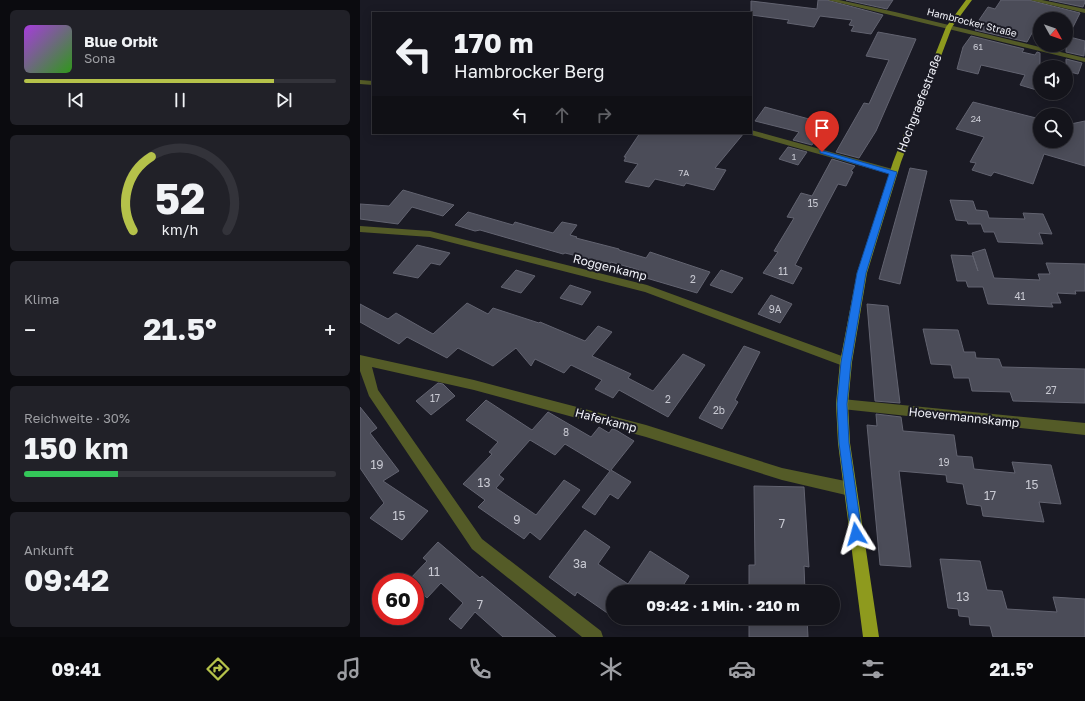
<!DOCTYPE html>
<html lang="de">
<meta charset="utf-8">
<style>
:root{--surface:#14141b;--page:#212128;--text:#f1f3f6;--muted:#9d9ea3;--line:#33333a;--accent:#b5c24a}
body{margin:0;font-family:"Golos Text",sans-serif;background:var(--page);color:var(--text);height:100vh;display:flex;flex-direction:column;font-size:15px;white-space:nowrap}
*{box-sizing:border-box;margin:0}
p{font-size:13px;color:var(--muted)}
.icon{flex:none;width:22px;height:22px;fill:none;stroke:currentColor;stroke-width:2;stroke-linecap:round;stroke-linejoin:round}
.map{position:relative;flex:1;overflow:hidden}
.sheet{display:flex;flex-direction:column;gap:10px;padding:10px;background:#0b0b0f;width:360px}
.sheet>*{flex:none}
.guide{position:absolute;left:12px;top:12px;width:380px;height:122px;border-radius:0px;box-shadow:0 2px 10px #0003,0 0 0 1px var(--line);background:#14141b;color:var(--text);overflow:hidden}
.needle{width:26px;rotate:130deg}
.fabs{position:absolute;left:673px;top:12px;display:grid;gap:8px}
.fabs a{display:grid;place-items:center;width:40px;height:40px;border-radius:50%;background:var(--surface);box-shadow:0 2px 10px #0003,0 0 0 1px var(--line);font-size:20px}
.speed{position:absolute;left:12px;top:573px;display:flex;gap:8px;font-size:20px;font-weight:700;text-align:center}
.speed>*{display:grid;place-content:center;width:52px;height:52px;border-radius:50%;background:var(--surface);box-shadow:0 2px 10px #0003,0 0 0 1px var(--line);line-height:1}
.speed .limit{border:6px solid #d22;background:#fff;color:#111}
.pin{position:absolute;display:grid;place-items:center;width:34px;height:34px;color:#fff;margin:-41px -17px;border-radius:50% 50% 50% 0;rotate:-45deg;box-shadow:0 0 4px #0007}
.pin .icon{rotate:45deg}
.me{position:absolute;width:44px;margin:-22px;rotate:352deg;stroke-linejoin:round;filter:drop-shadow(0 0 3px #0008)}
.turn{display:flex;align-items:center;gap:14px;height:84px;padding:0 16px;font-size:18px}
.turn .icon{width:52px;height:52px;stroke-width:2.5}
.turn b{display:block;font-size:28px;line-height:34px}
.lanes{display:flex;align-items:center;height:38px;padding:0 16px;background:#0003;justify-content:center;gap:20px;direction:ltr}
.lanes .off{opacity:.35}
.big{font-size:30px;font-weight:700;line-height:1.1}
.sheet .card{flex:1;display:flex;flex-direction:column;justify-content:center;gap:6px;min-width:0;padding:0 14px;border-radius:6px;background:var(--page)}
.sheet .dial{align-items:center;gap:0}
.dial svg{height:104px;overflow:visible;fill:none;stroke:var(--line);stroke-width:7;stroke-linecap:round;text-anchor:middle}
.dial text{fill:var(--text);stroke:none}
.song{display:flex;align-items:center;gap:12px}
.cover{width:48px;height:48px;border-radius:6px;background:linear-gradient(135deg,hsl(280 70% 55%),hsl(110 70% 35%))}
.played{height:4px;border-radius:2px;background:linear-gradient(90deg,var(--accent) 80%,var(--line) 80%)}
.keys{display:flex;justify-content:space-around;direction:ltr}
.heat{display:flex;justify-content:space-between;align-items:center;font-size:22px;direction:ltr}
.charge{height:6px;border-radius:3px;background:linear-gradient(90deg,#34c759 30%,var(--line) 0)}
.trip{position:absolute;left:246px;top:585px;width:234px;height:40px;border-radius:20px;background:var(--surface);box-shadow:0 2px 10px #0003,0 0 0 1px var(--line);font-weight:700;line-height:40px;text-align:center}
.dock{display:flex;height:64px;justify-content:space-around;align-items:center;background:#08080b;color:var(--muted)}
.dock .icon{width:28px;height:28px}
.dock .active{color:var(--accent)}
.dock b{font-size:18px;color:var(--text)}
main{display:flex;flex:1;min-height:0}
.map>svg:first-child{display:block}
</style>
<main>
<section class="sheet">
<div class="card">
<div class="song"><i class="cover"></i><div><b>Blue Orbit</b><p>Sona</p></div></div>
<div class="played"></div>
<div class="keys"><svg class="icon" aria-label="previous" viewBox="0 0 24 24"><path d="M18 5L8 12l10 7zM5 5v14"/></svg><svg class="icon" aria-label="pause" viewBox="0 0 24 24"><path d="M8 5v14M16 5v14"/></svg><svg class="icon" aria-label="next" viewBox="0 0 24 24"><path d="M6 5l10 7-10 7zM19 5v14"/></svg></div>
</div>
<div class="card dial"><svg viewBox="0 0 100 80">
<path d="M14 69A42 42 0 1 1 86 69"/>
<path d="M14 69A42 42 0 0 1 28 12" stroke="#b5c24a"/>
<text x="50" y="56" font-size="32" font-weight="700">52</text>
<text x="50" y="72" font-size="11">km/h</text>
</svg></div>
<div class="card"><p>Klima</p>
<div class="heat"><a>−</a><b class="big">21.5°</b><a>+</a></div>
</div>
<div class="card"><p>Reichweite · 30%</p><b class="big">150 km</b><div class="charge"></div></div>
<div class="card"><p>Ankunft</p><b class="big">09:42</b></div>
</section>
<div class="map">
<svg width="725" height="637" viewBox="0 0 725 637">
<rect width="100%" height="100%" fill="#1a1a24"/>
<g fill="#4b4c58" stroke="#626370">
<polygon points="458,0 467,0 523,15 511,34 491,31 494,26 489,25 492,20 460,16 454,27 427,23 429,20 391,15 391,1 457,9"/>
<polygon points="486,0 533,0 527,9"/>
<polygon points="641,0 669,0 720,13 710,33 706,32 706,19 680,19 680,26 676,26 667,42 615,30 620,23 617,23 628,7 635,9"/>
<polygon points="689,0 725,0 725,2 723,7"/>
<polygon points="518,32 556,39 516,131 499,158 476,152 504,103 509,104 529,60 506,56"/>
<polygon points="611,36 664,49 662,52 675,55 677,52 680,53 680,91 660,85 665,75 621,65 618,74 597,69 603,47"/>
<polygon points="706,36 725,41 724,56 706,52"/>
<polygon points="706,59 722,63 718,74 706,71"/>
<polygon points="613,102 680,119 680,141 706,141 706,125 725,121 725,166 684,154 673,184 634,172 631,176 612,170 616,163 610,162 624,137 596,129"/>
<polygon points="405,107 449,119 453,114 470,118 452,145 433,140 439,132 395,121"/>
<polygon points="280,133 384,133 355,168 366,170 354,190 326,183 324,186 295,179 289,187 265,182 278,164 264,161 266,157 264,157"/>
<polygon points="428,147 447,152 438,165 419,159"/>
<polygon points="472,159 495,166 491,171 493,172 486,186 478,184 435,265 442,268 433,284 403,273 418,252 414,251 434,218 427,217 441,193 452,196"/>
<polygon points="550,168 567,171 540,284 519,279"/>
<polygon points="43,190 94,205 83,216 52,207 38,224 0,219 0,204 29,206"/>
<polygon points="590,200 613,201 616,210 627,211 629,218 665,219 663,213 683,214 692,234 679,233 683,244 638,242 634,232 624,232 621,224 608,224 607,221 596,220"/>
<polygon points="108,212 153,225 155,222 193,233 202,222 217,225 210,235 217,237 216,238 259,249 259,250 286,258 290,252 350,272 337,293 276,275 279,270 251,262 250,264 205,253 203,254 120,230 115,231 95,225"/>
<polygon points="57,245 90,253 80,265 71,263 58,278 33,273"/>
<polygon points="625,249 634,278 680,280 678,274 690,274 686,263 725,264 725,291 715,291 716,294 697,293 701,303 691,303 693,307 628,304 623,287 608,287 606,281 597,281 591,255 613,256 618,271 612,253"/>
<polygon points="156,270 175,276 161,293 141,287"/>
<polygon points="361,270 383,278 372,293 350,285"/>
<polygon points="210,285 231,292 222,305 200,298"/>
<polygon points="411,295 432,304 420,323 398,314"/>
<polygon points="107,303 128,314 133,308 179,323 180,322 225,341 238,326 252,332 232,356 271,374 268,378 293,391 323,354 345,365 308,417 259,390 253,398 235,389 242,380 211,365 204,373 175,359 171,366 156,348 133,366 98,348 87,358 47,337 39,344 0,322 0,304 28,319 36,313 73,334"/>
<polygon points="507,304 528,306 540,403 515,401"/>
<polygon points="563,329 598,330 604,352 615,352 616,358 639,359 642,367 725,369 725,403 653,401 650,392 612,391 609,378 594,378 591,365 571,364"/>
<polygon points="384,346 400,352 375,400 378,402 362,429 339,418"/>
<polygon points="78,383 83,384 95,396 71,415 56,401"/>
<polygon points="126,400 172,430 188,412 231,437 239,427 249,433 252,429 256,430 274,441 251,470 271,482 258,499 250,494 235,515 222,507 250,471 205,444 195,455 170,440 139,475 144,479 136,488 176,515 204,480 220,490 180,540 170,532 164,539 118,507 125,500 103,484 132,454 129,452 138,442 106,420"/>
<polygon points="0,407 17,428 10,433 39,471 23,481 68,511 42,540 10,518 24,503 0,468"/>
<polygon points="516,414 541,417 543,431 594,435 597,456 612,457 614,469 655,473 652,462 691,465 701,504 679,502 684,522 623,516 621,506 607,504 603,484 587,482 586,475 539,471 551,567 520,565 507,425 517,426"/>
<polygon points="394,486 444,487 449,567 444,566 445,592 389,592 389,565 395,565"/>
<polygon points="225,530 250,547 238,564 268,584 290,551 329,576 319,592 253,592 253,617 217,592 215,596 189,577"/>
<polygon points="78,542 120,578 122,576 196,637 143,637 115,612 101,629 89,619 103,603 81,583 67,598 55,587 55,582 48,581 67,561 63,558"/>
<polygon points="580,559 620,561 627,590 642,591 647,609 697,612 693,597 725,599 725,637 633,637 630,626 610,625 609,617 599,616 598,609 588,608"/>
<polygon points="389,618 447,618 448,637 389,637"/>
</g>
<g fill="none" stroke-linecap="round" stroke-linejoin="round">
<g fill="#545b27" fill-rule="evenodd">
<polygon points="670,0 682,0 725,9 725,13"/>
<polygon points="0,80 13,81 13,85 0,84"/>
<polygon points="391,130 536,170 537,172 533,175 388,134 391,133"/>
<polygon points="0,226 70,231 287,285 490,359 492,362 490,365 486,367 285,292 70,237 0,232"/>
<polygon points="0,355 114,380 286,425 422,468 490,482 495,484 497,489 495,494 490,496 422,480 286,437 114,390 12,367 18,390 122,539 241,631 243,637 222,637 112,549 9,396 0,371"/>
<polygon points="482,399 725,423 725,435 482,409 478,408 476,404 478,400"/>
</g>
<polygon fill="#545b27" fill-rule="evenodd" points="468,0 479,0 535,12 725,58 725,62"/>
<polygon fill="#8e9a1e" fill-rule="evenodd" points="606,0 612,0 592,27 541,162 507,273 492,362 488,404 490,443 519,637 503,637 478,443 476,404 480,362 497,273 533,162 586,27"/>
</g>
<polygon fill="#1a73e8" stroke="#114b97" points="460,150 537,172 506,273 491,362 487,404 489,443 502,534 501,538 496,540 492,538 491,534 479,443 477,404 481,362 497,273 529,174 460,153"/>
<g text-anchor="middle" dominant-baseline="central" stroke-width="4" stroke-linejoin="round" paint-order="stroke">
<g font-size="9" fill="#c8c9d2">
<text x="618" y="46">61</text>
<text x="616" y="118">24</text>
<text x="434" y="156">1</text>
<text x="324" y="172">7A</text>
</g>
<g font-size="10" fill="#f2f3fa" stroke="#1a1a24">
<text transform="translate(612 22) rotate(14)">Hambrocker Straße</text>
</g>
<g font-size="10" fill="#c8c9d2">
<text x="453" y="203">15</text>
<text x="423" y="271">11</text>
<text x="333" y="279">2</text>
<text x="660" y="296">41</text>
<text x="415" y="309">9A</text>
<text x="691" y="390">27</text>
<text x="75" y="398">17</text>
<text x="308" y="399">2</text>
<text x="359" y="410">2b</text>
<text x="206" y="432">8</text>
<text x="584" y="462">19</text>
</g>
<g font-size="12" fill="#f2f3fa" stroke="#1a1a24">
<text transform="translate(559 103) rotate(-69)">Hochgraefestraße</text>
<text transform="translate(250 267) rotate(14)">Roggenkamp</text>
<text transform="translate(604 417) rotate(6)">Hoevermannskamp</text>
<text transform="translate(246 420) rotate(15)">Haferkamp</text>
</g>
<g font-size="12" fill="#c8c9d2">
<text x="17" y="464">19</text>
<text x="124" y="482">13</text>
<text x="672" y="484">15</text>
<text x="630" y="495">17</text>
<text x="39" y="515">15</text>
<text x="157" y="519">9</text>
<text x="422" y="523">7</text>
<text x="220" y="563">3a</text>
<text x="74" y="571">11</text>
<text x="603" y="596">13</text>
<text x="120" y="604">7</text>
</g>
</g>
</svg>
<div class="fabs">
<a><svg class="needle" viewBox="-14 -14 28 28"><path d="M0-13l5 13h-10z" fill="#e53935"/><path d="M0 13l5-13h-10z" fill="#9d9ea3"/></svg></a>
<a><svg class="icon" aria-label="sound" viewBox="0 0 24 24"><path d="M4 9h4l5-4v14l-5-4H4zM17 9q2 3 0 6"/></svg></a>
<a><svg class="icon" aria-label="search" viewBox="0 0 24 24"><circle cx="10" cy="10" r="6"/><path d="M15 15l6 6"/></svg></a>
</div>
<div class="speed"><div class="limit">60</div></div>
<div class="pin" style="left:462px;top:152px;background:#d93025"><svg class="icon" aria-label="arrive" viewBox="0 0 24 24"><path d="M6 21V4h12l-3 4 3 4H6"/></svg></div>
<svg class="me" style="left:496px;top:534px" viewBox="-20 -20 40 40"><path d="M0-17L14 15 0 8-14 15z" fill="#1a73e8" stroke="#fff" stroke-width="4"/></svg>
<div class="trip">09:42 · 1 Min. · 210 m</div>
<div class="guide">
<div class="turn"><svg class="icon" aria-label="left" viewBox="0 0 24 24"><path d="M17 20v-9H6M10 6l-5 5 5 5"/></svg><div><b>170 m</b>Hambrocker Berg</div></div>
<div class="lanes"><svg class="icon" aria-label="left" viewBox="0 0 24 24"><path d="M17 20v-9H6M10 6l-5 5 5 5"/></svg><svg class="icon off" aria-label="ahead" viewBox="0 0 24 24"><path d="M12 20V5M6 11l6-6 6 6"/></svg><svg class="icon off" aria-label="right" viewBox="0 0 24 24"><path d="M7 20v-9h11M14 6l5 5-5 5"/></svg></div>
</div>
</div>
</main>
<nav class="dock">
<b>09:41</b>
<svg class="icon active" aria-label="directions" viewBox="0 0 24 24"><path d="M12 3l9 9-9 9-9-9zM9 14v-3h6M13 9l2 2-2 2"/></svg>
<svg class="icon" aria-label="music" viewBox="0 0 24 24"><path d="M9 18V5l10-2v13"/><circle cx="6" cy="18" r="3"/><circle cx="16" cy="16" r="3"/></svg>
<svg class="icon" aria-label="phone" viewBox="0 0 24 24"><path d="M5 4h4l2 5-3 2q2 4 5 5l2-3 5 2v4C11 20 4 13 5 4z"/></svg>
<svg class="icon" aria-label="climate" viewBox="0 0 24 24"><path d="M12 3v18M4 7l16 10M4 17L20 7"/></svg>
<svg class="icon" aria-label="car" viewBox="0 0 24 24"><path d="M5 17H2v-5l4-1 3-4h7l3 4 3 1v5h-3M9 17h6M6 11h13"/><circle cx="7" cy="17" r="2"/><circle cx="17" cy="17" r="2"/></svg>
<svg class="icon" aria-label="filters" viewBox="0 0 24 24"><path d="M4 7h16M4 17h16"/><circle cx="9" cy="7" r="2"/><circle cx="15" cy="17" r="2"/></svg>
<b>21.5°</b>
</nav>
